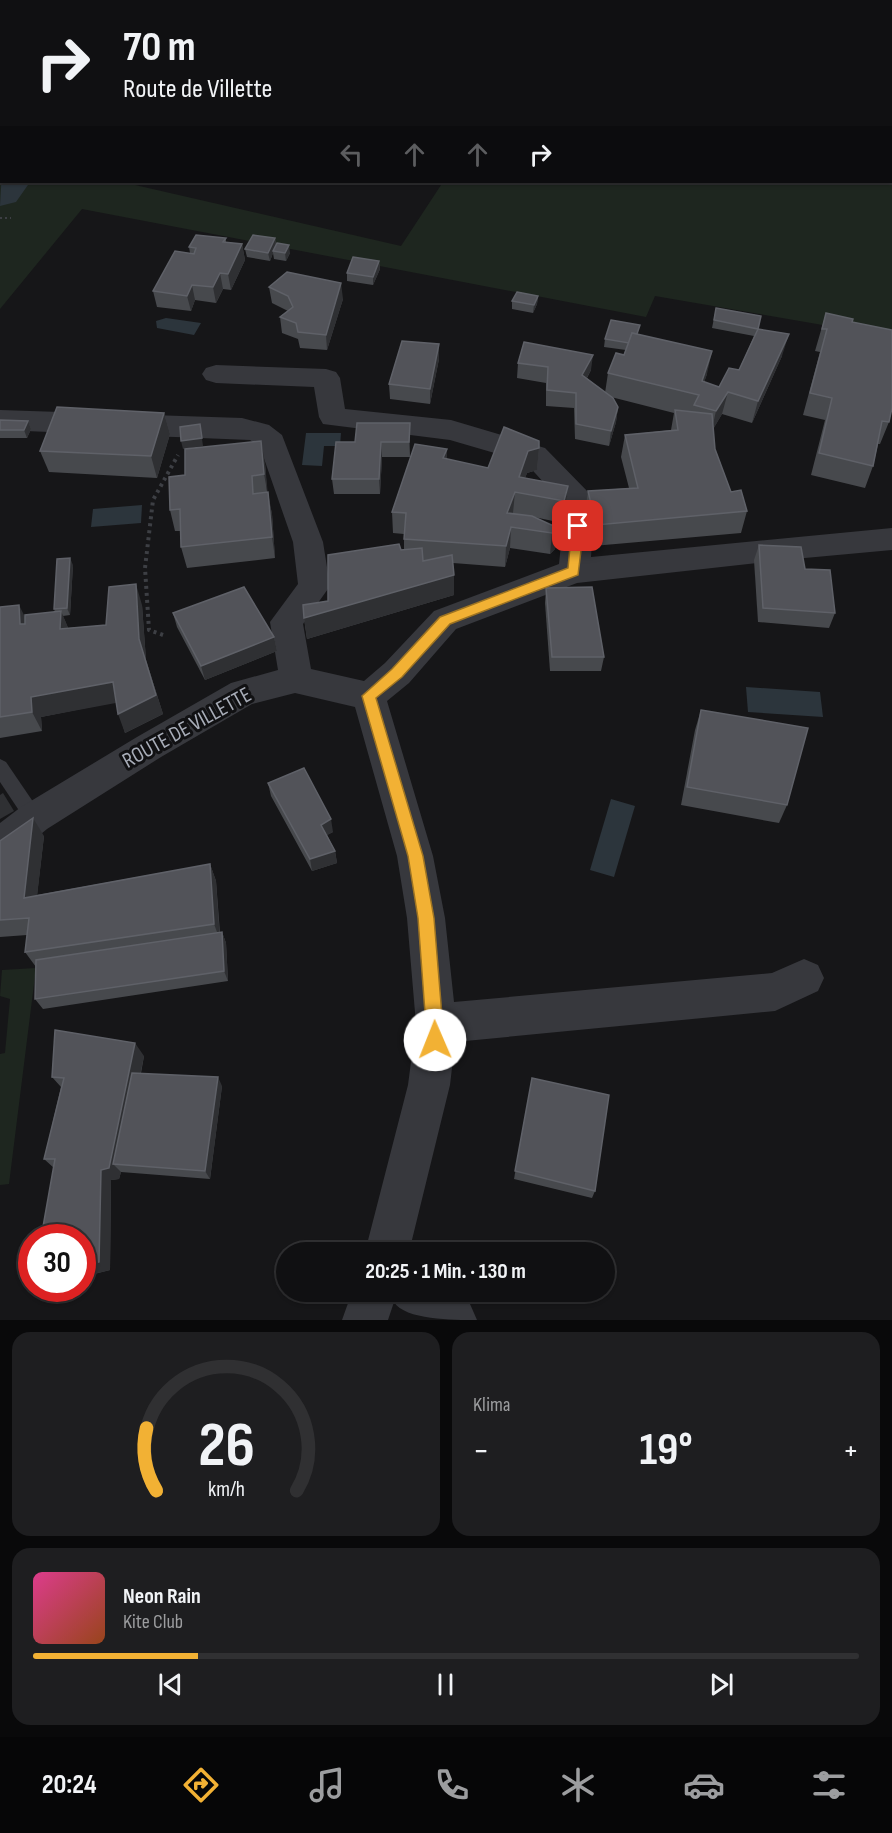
<!DOCTYPE html>
<html lang="de">
<meta charset="utf-8">
<style>
:root{--surface:#101012;--page:#1e1e20;--text:#f1f3f6;--muted:#9c9d9f;--line:#303032;--accent:#f2b134}
body{margin:0;font-family:"Sofia Sans Condensed",sans-serif;background:var(--page);color:var(--text);height:100vh;display:flex;flex-direction:column;font-size:22px;white-space:nowrap}
*{box-sizing:border-box;margin:0}
p{font-size:20px;color:var(--muted)}
.icon{flex:none;width:33px;height:33px;fill:none;stroke:currentColor;stroke-width:2;stroke-linecap:round;stroke-linejoin:round}
.map{position:relative;height:1320px;overflow:hidden}
.panel{display:flex;flex-direction:column;gap:12px;padding:12px;background:#09090a;flex:1}
.panel>*{flex:none}
.hud{position:absolute;left:0px;top:0px;width:892px;height:183px;box-shadow:0 2px 4px #0004,0 0 0 2px var(--line);background:#101012;color:var(--text);overflow:hidden}
.speed{position:absolute;left:18px;top:1224px;display:flex;gap:12px;font-size:30px;font-weight:700;text-align:center}
.speed>*{display:grid;place-content:center;width:78px;height:78px;border-radius:50%;background:var(--surface);box-shadow:0 2px 4px #0004,0 0 0 2px var(--line);line-height:1}
.speed .limit{border:9px solid #d22;background:#fff;color:#111}
.pin{position:absolute;display:grid;place-items:center;width:51px;height:51px;color:#fff;margin:-26px;border-radius:12px;box-shadow:0 3px 9px #0006}
.me{position:absolute;width:66px;margin:-33px;rotate:359deg;stroke-linejoin:round;filter:drop-shadow(0 0 4px #0008)}
.turn{display:flex;align-items:center;gap:21px;height:126px;padding:0 24px;font-size:27px}
.turn .icon{width:78px;height:78px;stroke-width:2.5}
.turn b{display:block;font-size:42px;line-height:51px}
.lanes{display:flex;align-items:center;height:57px;padding:0 24px;background:#0003;justify-content:center;gap:30px;direction:ltr}
.lanes .off{opacity:.35}
.big{font-size:45px;font-weight:700;line-height:1.1}
.panel .tile{flex:1;display:flex;flex-direction:column;justify-content:center;gap:9px;min-width:0;padding:0 21px;border-radius:18px;background:var(--page)}
.panel .dial{align-items:center;gap:0}
.dial svg{height:156px;overflow:visible;fill:none;stroke:var(--line);stroke-width:7;stroke-linecap:round;text-anchor:middle}
.dial text{fill:var(--text);stroke:none}
.song{display:flex;align-items:center;gap:18px}
.cover{width:72px;height:72px;border-radius:9px;background:linear-gradient(135deg,hsl(330 70% 55%),hsl(20 70% 35%))}
.played{height:6px;border-radius:3px;background:linear-gradient(90deg,var(--accent) 20%,var(--line) 20%)}
.keys{display:flex;justify-content:space-around;direction:ltr}
.heat{display:flex;justify-content:space-between;align-items:center;font-size:33px;direction:ltr}
.panel .tiles{flex:1;display:grid;gap:12px;grid-template-columns:1fr 1fr}
.tile:last-child{grid-column:span 2}
.trip{position:absolute;left:276px;top:1242px;width:339px;height:60px;border-radius:30px;background:var(--surface);box-shadow:0 2px 4px #0004,0 0 0 2px var(--line);font-weight:700;line-height:60px;text-align:center}
.menu{display:flex;height:96px;justify-content:space-around;align-items:center;background:#060607;color:var(--muted)}
.menu .icon{width:42px;height:42px}
.menu .active{color:var(--accent)}
.menu b{font-size:27px;color:var(--text)}
.map>svg:first-child{display:block}
</style>
<div class="map">
<svg width="892" height="1320" viewBox="0 0 892 1320">
<rect width="100%" height="100%" fill="#161618"/>
<g fill="#1e261f">
<polygon points="0,0 218,0 2,2 2,182 122,182 401,246 443,182 891,182 892,53 892,337 655,296 646,317 82,209 0,309"/>
<polygon points="36,968 9,1184 0,1185 0,1054 5,1053 10,999 0,996 2,970"/>
</g>
<g fill="#2c353c">
<polygon points="166,318 201,323 194,335 157,328 156,321"/>
<polygon points="306,433 341,433 340,446 324,446 322,466 302,465"/>
<polygon points="142,505 141,523 91,527 93,509"/>
<polygon points="746,687 820,692 823,717 748,712"/>
<polygon points="611,799 635,806 614,877 590,870"/>
</g>
<g fill="none" stroke-linecap="round" stroke-linejoin="round">
<g fill="#2c353c" fill-rule="evenodd">
<polygon points="171,0 209,0 170,2"/>
<polygon points="2,170 2,182 30,182 16,202 0,206"/>
</g>
<g stroke="#3d3f44" stroke-width="2" stroke-dasharray="2 3" stroke-linecap="butt">
<polyline points="0,173 2,171"/>
<polyline points="0,218 11,218"/>
</g>
<polyline stroke="#3d3f44" stroke-width="4" stroke-dasharray="3 4" stroke-linecap="butt" points="163,635 149,630 145,568 153,500 178,455"/>
<polygon fill="#37383d" fill-rule="evenodd" points="0,759 6,762 40,812 43,818 40,824 34,826 28,824 0,782"/>
<g fill="#37383d" fill-rule="evenodd">
<polygon points="216,365 326,369 336,372 340,378 345,409 451,420 545,448 591,495 595,503 591,557 892,528 892,550 794,559 577,583 456,629 409,683 387,701 433,856 445,918 454,1002 772,973 804,959 818,965 824,978 818,991 775,1011 455,1042 450,1085 409,1252 365,1252 408,1085 416,1024 407,918 397,856 355,707 295,693 252,704 161,757 47,829 13,857 0,862 0,823 21,807 137,737 231,683 278,670 270,622 298,584 293,542 260,447 250,440 0,430 0,410 242,418 269,425 282,435 323,542 330,586 303,624 311,669 364,681 385,663 434,611 559,564 565,506 525,462 450,440 323,424 319,417 314,387 216,383 206,380 202,374 206,368"/>
<path d="M 352,1292 L 452,1292 L 470,1304 L 477,1320 C 453,1320 405,1320 394,1302 L 388,1320 L 342,1320 Z"/>
</g>
</g>
<g fill="#47494d">
<polygon points="226,238 226,242 242,244 245,260 231,290 223,289 216,303 195,300 191,311 157,307 153,291 190,253 189,247"/>
<polygon points="275,238 276,245 290,253 286,261 274,259 273,253 270,261 247,257 245,249"/>
<polygon points="379,261 380,269 373,285 347,281 347,273"/>
<polygon points="269,287 343,299 327,350 300,348 298,339 282,333 280,317 288,311 272,303"/>
<polygon points="538,296 537,304 533,313 512,309 512,301"/>
<polygon points="716,308 761,316 758,329 782,356 752,423 722,414 713,429 715,449 731,492 747,511 741,533 593,546 585,512 588,491 629,488 621,457 625,435 671,430 674,413 611,397 618,407 616,422 609,446 575,439 574,408 546,406 546,383 517,378 518,363 591,370 587,378 605,393 608,373 624,355 626,350 604,347 605,339 638,335 707,374 704,382 719,387 739,370 754,336 712,328"/>
<polygon points="826,313 852,322 889,422 880,444 878,444 873,466 865,488 811,475 825,420 803,415 820,352 815,351"/>
<polygon points="439,344 439,359 430,404 390,399 389,384"/>
<polygon points="164,413 170,434 157,478 49,472 40,451"/>
<polygon points="0,420 28,421 31,429 27,438 0,438"/>
<polygon points="410,439 410,457 382,457 380,494 334,494 332,479 355,442"/>
<polygon points="539,448 537,470 527,473 525,478 568,486 566,507 562,523 534,517 558,528 555,549 550,554 510,548 505,567 453,563 454,575 454,595 307,639 304,618 401,550 404,549 404,534 393,533 392,512 447,459 488,468"/>
<polygon points="265,463 267,492 272,514 275,558 187,568 181,547 181,531 175,531 170,510 185,475"/>
<polygon points="759,545 805,569 835,613 829,628 758,622 754,560"/>
<polygon points="73,565 70,615 63,616 68,628 106,625 142,605 146,660 163,714 125,733 116,702 41,717 42,731 0,738 0,607 25,617 55,612 54,609"/>
<polygon points="546,588 604,657 601,671 550,671 545,603"/>
<polygon points="173,613 274,637 277,651 205,680 177,627"/>
<polygon points="701,710 787,805 779,823 681,805 695,730"/>
<polygon points="268,783 333,832 327,835 335,851 337,863 312,871 271,796"/>
<polygon points="44,836 37,895 210,864 216,881 220,933 222,932 226,943 228,981 43,1009 35,999 36,967 25,952 27,935 0,937 0,841"/>
<polygon points="144,1056 141,1073 222,1086 210,1179 121,1172 119,1179 111,1180 110,1270 82,1277 82,1238 54,1168 44,1159 61,1087 52,1077"/>
<polygon points="532,1078 595,1191 592,1198 514,1179"/>
</g>
<g fill="#2f3033">
<polygon points="275,238 276,246 273,251 273,253 270,261 268,253"/>
<polygon points="242,244 245,260 231,290 228,274"/>
<polygon points="289,245 290,253 286,261 285,253"/>
<polygon points="379,261 380,269 373,285 373,277"/>
<polygon points="220,273 223,289 216,303 213,287"/>
<polygon points="341,283 343,299 327,350 326,335"/>
<polygon points="192,285 195,300 191,311 187,296"/>
<polygon points="538,296 537,304 533,313 534,305"/>
<polygon points="789,334 782,356 752,423 758,401"/>
<polygon points="439,344 439,359 430,404 430,389"/>
<polygon points="712,351 707,374 697,403 702,381"/>
<polygon points="593,355 591,370 580,390 582,375"/>
<polygon points="728,392 722,414 711,433 716,411"/>
<polygon points="618,407 616,422 609,446 611,431"/>
<polygon points="164,413 170,434 157,478 151,456"/>
<polygon points="28,421 31,429 27,438 24,430"/>
<polygon points="410,423 410,457 409,442"/>
<polygon points="200,424 203,446 183,449 181,441"/>
<polygon points="261,441 265,463 268,496 264,474"/>
<polygon points="381,442 382,457 380,494 379,479"/>
<polygon points="539,448 537,470 527,473 520,493 519,477 528,451"/>
<polygon points="447,449 447,471 443,458"/>
<polygon points="568,486 566,507 562,523 564,501"/>
<polygon points="268,492 272,514 275,558 272,537"/>
<polygon points="515,492 513,513 506,535 507,513"/>
<polygon points="511,527 510,548 505,567 506,546"/>
<polygon points="558,528 555,549 550,554 552,533"/>
<polygon points="70,558 73,565 70,615 67,608"/>
<polygon points="454,575 454,595 307,639 304,618"/>
<polygon points="136,584 142,605 146,660 163,714 125,733 118,714 139,639"/>
<polygon points="19,605 29,625 20,624"/>
<polygon points="61,611 70,632 60,629"/>
<polygon points="274,637 277,651 205,680 201,666"/>
<polygon points="113,682 121,702 41,717 42,731 32,712 31,697"/>
<polygon points="3,793 14,811 0,819 0,795"/>
<polygon points="33,818 44,836 35,914 24,898"/>
<polygon points="331,819 333,832 323,837 321,825"/>
<polygon points="335,851 337,863 312,871 310,859"/>
<polygon points="210,864 216,881 220,940 214,924"/>
<polygon points="222,932 226,943 228,981 224,971"/>
<polygon points="135,1043 144,1056 122,1165 113,1164 121,1172 119,1179 111,1180 110,1270 82,1277 82,1266 101,1170"/>
<polygon points="218,1077 222,1086 210,1179 205,1171"/>
</g>
<g fill="#525359" stroke="#5f6168" stroke-width="1.5">
<polygon points="196,235 226,238 223,242 242,244 228,274 220,273 213,287 192,285 187,296 153,291 175,251 194,254 196,248 189,247"/>
<polygon points="253,235 275,238 268,253 245,249"/>
<polygon points="277,243 289,245 285,253 273,251"/>
<polygon points="353,257 379,261 373,277 347,273"/>
<polygon points="287,272 341,283 326,335 298,332 296,323 280,317 293,307 288,296 269,287"/>
<polygon points="517,292 538,296 534,305 512,301"/>
<polygon points="716,308 761,316 758,329 714,320"/>
<polygon points="826,313 853,319 852,322 892,330 892,408 889,422 882,421 873,466 819,453 832,398 810,393 827,329 822,329"/>
<polygon points="611,320 640,325 637,334 632,333 629,343 605,339"/>
<polygon points="758,329 789,334 758,401 728,392 716,411 694,405 699,395 608,373 616,353 624,355 632,333 712,351 702,381 719,387 729,368 739,370"/>
<polygon points="402,341 439,344 430,389 389,384"/>
<polygon points="524,342 593,355 582,375 613,398 618,407 611,431 576,424 576,393 547,390 548,367 518,363"/>
<polygon points="57,407 164,413 151,456 40,451"/>
<polygon points="675,410 712,414 715,449 731,492 741,490 747,511 596,525 588,491 638,488 625,435 678,430"/>
<polygon points="0,420 28,421 24,430 0,430"/>
<polygon points="357,423 410,423 409,442 381,442 379,479 332,479 336,442 355,442"/>
<polygon points="200,424 202,438 181,441 180,427"/>
<polygon points="504,427 539,441 539,448 528,451 519,477 568,486 564,501 515,492 507,513 532,516 558,528 552,533 511,527 506,546 404,539 406,513 392,512 415,444 447,449 443,458 488,468"/>
<polygon points="261,441 264,474 252,476 253,494 268,492 272,537 181,547 180,509 170,510 169,477 185,475 185,449"/>
<polygon points="399,544 401,550 422,548 423,561 452,555 454,575 304,618 303,605 328,601 328,555"/>
<polygon points="759,545 801,547 805,569 830,570 835,613 763,608"/>
<polygon points="70,558 67,608 54,609 57,559"/>
<polygon points="136,584 139,639 156,695 118,714 113,682 31,697 32,712 0,717 0,607 19,605 20,624 25,624 25,615 61,611 60,629 106,625 109,587"/>
<polygon points="244,587 274,637 201,666 173,613"/>
<polygon points="592,587 604,657 552,657 546,588"/>
<polygon points="701,710 808,728 787,805 687,787"/>
<polygon points="304,768 331,819 321,825 335,851 310,859 268,783"/>
<polygon points="33,818 24,898 210,864 214,924 25,952 29,918 0,920 0,841"/>
<polygon points="222,932 224,971 35,999 36,960"/>
<polygon points="55,1030 135,1043 109,1168 101,1170 99,1262 82,1266 82,1238 41,1238 55,1159 44,1159 64,1078 52,1077"/>
<polygon points="132,1073 218,1077 205,1171 113,1164"/>
<polygon points="532,1078 609,1095 595,1191 515,1171"/>
</g>
<polygon fill="#f2b134" stroke="#9d7322" stroke-width="1.5" points="578,521 584,526 578,575 450,624 402,677 376,698 423,856 434,918 444,1040 441,1045 435,1048 429,1045 427,1040 418,918 408,856 362,696 392,669 440,617 568,568 572,526"/>
<g text-anchor="middle" dominant-baseline="central" stroke-width="6" stroke-linejoin="round" paint-order="stroke">
<g font-size="22" fill="#a8adb8" stroke="#111113">
<text transform="translate(187 728) rotate(-29)">ROUTE DE VILLETTE</text>
</g>
</g>
</svg>
<div class="speed"><div class="limit">30</div></div>
<div class="pin" style="left:578px;top:526px;background:#d93025"><svg class="icon" aria-label="arrive" viewBox="0 0 24 24"><path d="M6 21V4h12l-3 4 3 4H6"/></svg></div>
<svg class="me" style="left:435px;top:1040px" viewBox="-20 -20 40 40"><circle r="19" fill="#fff"/><path d="M0-13L10 11 0 6-10 11z" fill="#f2b134"/></svg>
<div class="trip">20:25 · 1 Min. · 130 m</div>
<div class="hud">
<div class="turn"><svg class="icon" aria-label="right" viewBox="0 0 24 24"><path d="M7 20v-9h11M14 6l5 5-5 5"/></svg><div><b>70 m</b>Route de Villette</div></div>
<div class="lanes"><svg class="icon off" aria-label="left" viewBox="0 0 24 24"><path d="M17 20v-9H6M10 6l-5 5 5 5"/></svg><svg class="icon off" aria-label="ahead" viewBox="0 0 24 24"><path d="M12 20V5M6 11l6-6 6 6"/></svg><svg class="icon off" aria-label="ahead" viewBox="0 0 24 24"><path d="M12 20V5M6 11l6-6 6 6"/></svg><svg class="icon" aria-label="right" viewBox="0 0 24 24"><path d="M7 20v-9h11M14 6l5 5-5 5"/></svg></div>
</div>
</div>
<section class="panel">
<div class="tiles">
<div class="tile dial"><svg viewBox="0 0 100 80">
<path d="M14 69A42 42 0 1 1 86 69"/>
<path d="M14 69A42 42 0 0 1 9 37" stroke="#f2b134"/>
<text x="50" y="56" font-size="32" font-weight="700">26</text>
<text x="50" y="72" font-size="11">km/h</text>
</svg></div>
<div class="tile"><p>Klima</p>
<div class="heat"><a>−</a><b class="big">19°</b><a>+</a></div>
</div>
<div class="tile">
<div class="song"><i class="cover"></i><div><b>Neon Rain</b><p>Kite Club</p></div></div>
<div class="played"></div>
<div class="keys"><svg class="icon" aria-label="previous" viewBox="0 0 24 24"><path d="M18 5L8 12l10 7zM5 5v14"/></svg><svg class="icon" aria-label="pause" viewBox="0 0 24 24"><path d="M8 5v14M16 5v14"/></svg><svg class="icon" aria-label="next" viewBox="0 0 24 24"><path d="M6 5l10 7-10 7zM19 5v14"/></svg></div>
</div>
</div>
</section>
<nav class="menu">
<b>20:24</b>
<svg class="icon active" aria-label="directions" viewBox="0 0 24 24"><path d="M12 3l9 9-9 9-9-9zM9 14v-3h6M13 9l2 2-2 2"/></svg>
<svg class="icon" aria-label="music" viewBox="0 0 24 24"><path d="M9 18V5l10-2v13"/><circle cx="6" cy="18" r="3"/><circle cx="16" cy="16" r="3"/></svg>
<svg class="icon" aria-label="phone" viewBox="0 0 24 24"><path d="M5 4h4l2 5-3 2q2 4 5 5l2-3 5 2v4C11 20 4 13 5 4z"/></svg>
<svg class="icon" aria-label="climate" viewBox="0 0 24 24"><path d="M12 3v18M4 7l16 10M4 17L20 7"/></svg>
<svg class="icon" aria-label="car" viewBox="0 0 24 24"><path d="M5 17H2v-5l4-1 3-4h7l3 4 3 1v5h-3M9 17h6M6 11h13"/><circle cx="7" cy="17" r="2"/><circle cx="17" cy="17" r="2"/></svg>
<svg class="icon" aria-label="filters" viewBox="0 0 24 24"><path d="M4 7h16M4 17h16"/><circle cx="9" cy="7" r="2"/><circle cx="15" cy="17" r="2"/></svg>
</nav>
